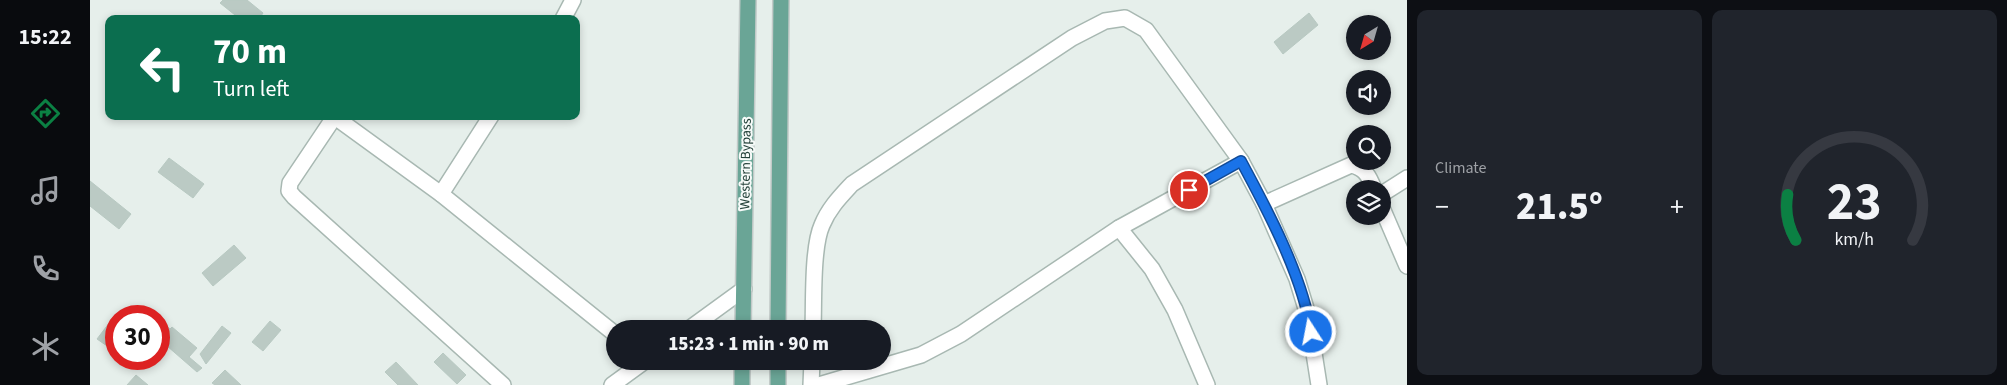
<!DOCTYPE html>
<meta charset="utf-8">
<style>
:root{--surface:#171b24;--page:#20242c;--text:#f1f3f6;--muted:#9ea1a6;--line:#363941;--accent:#0b8043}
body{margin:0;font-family:"Source Sans 3",sans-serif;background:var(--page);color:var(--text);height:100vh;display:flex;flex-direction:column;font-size:19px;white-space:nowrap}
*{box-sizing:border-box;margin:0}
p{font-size:16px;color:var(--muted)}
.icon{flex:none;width:28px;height:28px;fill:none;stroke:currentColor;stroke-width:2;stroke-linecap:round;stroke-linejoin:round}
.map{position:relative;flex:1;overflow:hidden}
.sheet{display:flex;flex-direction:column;gap:10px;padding:10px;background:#0d0f14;width:600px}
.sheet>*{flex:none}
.guide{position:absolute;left:15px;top:15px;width:475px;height:105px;border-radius:10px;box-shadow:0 2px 8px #0003;background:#0b6e4f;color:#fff;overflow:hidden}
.needle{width:32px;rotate:217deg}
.tools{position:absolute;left:1256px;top:15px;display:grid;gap:10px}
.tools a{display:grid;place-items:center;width:45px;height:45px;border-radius:50%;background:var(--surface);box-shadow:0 2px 8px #0003;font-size:25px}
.speed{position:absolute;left:15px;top:305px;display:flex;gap:10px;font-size:25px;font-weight:700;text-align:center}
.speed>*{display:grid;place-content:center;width:65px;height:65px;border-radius:50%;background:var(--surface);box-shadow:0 2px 8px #0003;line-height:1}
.speed .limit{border:8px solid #d22;background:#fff;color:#111}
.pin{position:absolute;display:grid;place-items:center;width:42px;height:42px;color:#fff;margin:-21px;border:2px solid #fff;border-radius:50%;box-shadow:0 1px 5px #0007}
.me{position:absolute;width:55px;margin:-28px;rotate:349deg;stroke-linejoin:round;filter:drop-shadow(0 0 4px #0008)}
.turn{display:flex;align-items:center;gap:18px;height:105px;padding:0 25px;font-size:22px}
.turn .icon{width:65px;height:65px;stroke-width:2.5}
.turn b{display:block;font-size:35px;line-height:42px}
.big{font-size:38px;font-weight:800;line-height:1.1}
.sheet .tile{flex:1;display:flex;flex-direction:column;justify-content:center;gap:8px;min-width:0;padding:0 18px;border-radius:10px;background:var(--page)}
.sheet .dial{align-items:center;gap:0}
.dial svg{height:130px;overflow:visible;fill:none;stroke:var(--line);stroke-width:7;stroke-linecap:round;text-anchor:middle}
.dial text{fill:var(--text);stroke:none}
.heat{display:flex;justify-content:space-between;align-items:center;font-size:28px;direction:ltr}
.sheet .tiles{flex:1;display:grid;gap:10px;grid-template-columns:repeat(2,1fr)}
.trip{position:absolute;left:516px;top:320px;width:285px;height:50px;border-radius:25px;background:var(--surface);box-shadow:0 2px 8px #0003;font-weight:800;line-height:50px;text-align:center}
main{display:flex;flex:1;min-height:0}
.dock{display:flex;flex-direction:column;width:90px;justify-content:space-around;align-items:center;background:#090b0e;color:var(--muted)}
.dock .icon{width:35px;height:35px}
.dock .on{color:var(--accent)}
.dock b{font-size:22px;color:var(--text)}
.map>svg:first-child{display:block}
</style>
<main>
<nav class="dock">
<b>15:22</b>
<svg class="icon on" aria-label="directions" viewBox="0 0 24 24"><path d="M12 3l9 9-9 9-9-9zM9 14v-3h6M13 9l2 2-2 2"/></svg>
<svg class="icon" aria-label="music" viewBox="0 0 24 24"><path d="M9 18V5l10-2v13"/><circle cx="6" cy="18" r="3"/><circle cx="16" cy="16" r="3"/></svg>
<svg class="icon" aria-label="phone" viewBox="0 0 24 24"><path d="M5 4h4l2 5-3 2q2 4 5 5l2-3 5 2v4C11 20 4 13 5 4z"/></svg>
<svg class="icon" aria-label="climate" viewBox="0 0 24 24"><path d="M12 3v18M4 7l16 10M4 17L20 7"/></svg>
</nav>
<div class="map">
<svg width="1317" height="385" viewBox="0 0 1317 385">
<rect width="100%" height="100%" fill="#e6efeb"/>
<g fill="#bbcac4" stroke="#b8c9c2">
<polygon points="133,0 157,0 173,13 169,19 150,19 130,3"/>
<polygon points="1219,13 1228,25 1193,54 1184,42"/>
<polygon points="79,158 114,184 103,198 68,172"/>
<polygon points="0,181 41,214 29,229 0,206"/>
<polygon points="144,245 156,258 123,286 112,273"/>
<polygon points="26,314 29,316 26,316 26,341 20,348 7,339"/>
<polygon points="69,319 80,329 82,327 107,348 99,357 112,368 107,372 69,339"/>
<polygon points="180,321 191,330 173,351 162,342"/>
<polygon points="132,326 141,333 116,364 110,354"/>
<polygon points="353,353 376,375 367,384 344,362"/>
<polygon points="306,362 328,385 308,385 295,372"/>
<polygon points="135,370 151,385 125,385 122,383"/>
<polygon points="46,375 58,385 37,385"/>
</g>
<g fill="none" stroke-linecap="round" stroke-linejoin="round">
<defs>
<g id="minor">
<polyline points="473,19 483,0"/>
<polyline points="245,116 200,183 199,191 204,197 413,385"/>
<polyline points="245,117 351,194 525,334"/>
<polyline points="351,194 401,116"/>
<polyline points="1292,194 1317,178"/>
<path d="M 1174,204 L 1261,165 C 1275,168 1279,176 1284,189"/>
<polyline points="1292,208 1317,266"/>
<polyline points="1029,228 1062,269 1085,310 1117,385"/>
<polyline points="599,329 654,289"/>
<path d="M 723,329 C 724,302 722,247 732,225 C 739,208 750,197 762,184 L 982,38 L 1015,21 L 1035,18 L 1056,30 L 1151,161 L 1174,204 L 1207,279 L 1218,315 L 1229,385"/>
<polyline points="522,385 555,361"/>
<polyline points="721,385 722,361"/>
<polyline points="729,385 831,355 871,334 1029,228 1151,161"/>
</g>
<g id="primary">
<polyline points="653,329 658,0"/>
<polyline points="688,329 691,0"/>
<polyline points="652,385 652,361"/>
<polyline points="688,385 688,361"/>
</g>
</defs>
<use href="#minor" stroke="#a8b8b2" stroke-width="18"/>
<use href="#primary" stroke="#c2cac8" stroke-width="18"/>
<use href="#minor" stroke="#fff" stroke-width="15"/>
<use href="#primary" stroke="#6aa596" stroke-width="15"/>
</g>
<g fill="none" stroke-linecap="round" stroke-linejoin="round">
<defs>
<path id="route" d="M 1099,190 L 1151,161 C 1178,211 1213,277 1221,332"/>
</defs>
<use href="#route" stroke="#114b97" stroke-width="12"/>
<use href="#route" stroke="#1a73e8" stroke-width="9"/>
</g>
<g text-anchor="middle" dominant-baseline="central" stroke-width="4" stroke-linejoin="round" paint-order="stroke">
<g font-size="14" fill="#24423a" stroke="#f7fbf9">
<text transform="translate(656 164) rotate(-89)">Western Bypass</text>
</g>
</g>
</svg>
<div class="tools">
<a><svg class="needle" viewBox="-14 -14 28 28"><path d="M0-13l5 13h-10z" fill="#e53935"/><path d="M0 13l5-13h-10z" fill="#9ea1a6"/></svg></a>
<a><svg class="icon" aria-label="sound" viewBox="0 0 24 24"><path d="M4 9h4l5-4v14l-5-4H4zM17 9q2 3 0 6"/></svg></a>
<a><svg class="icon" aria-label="search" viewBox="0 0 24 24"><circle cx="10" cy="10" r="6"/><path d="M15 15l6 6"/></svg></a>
<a><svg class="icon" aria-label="layers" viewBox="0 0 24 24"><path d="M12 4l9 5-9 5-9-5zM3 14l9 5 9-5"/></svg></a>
</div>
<div class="speed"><div class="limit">30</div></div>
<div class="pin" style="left:1099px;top:190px;background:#d93025"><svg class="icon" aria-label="arrive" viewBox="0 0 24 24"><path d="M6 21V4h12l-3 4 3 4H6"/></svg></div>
<svg class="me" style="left:1221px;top:332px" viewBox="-20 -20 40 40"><circle r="17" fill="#1a73e8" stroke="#fff" stroke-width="3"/><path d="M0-11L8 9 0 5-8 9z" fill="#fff"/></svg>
<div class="trip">15:23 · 1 min · 90 m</div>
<div class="guide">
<div class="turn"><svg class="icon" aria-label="left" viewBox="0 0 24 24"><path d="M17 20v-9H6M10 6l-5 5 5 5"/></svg><div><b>70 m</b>Turn left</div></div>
</div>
</div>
<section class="sheet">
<div class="tiles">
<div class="tile"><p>Climate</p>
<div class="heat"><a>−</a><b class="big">21.5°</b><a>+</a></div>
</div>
<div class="tile dial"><svg viewBox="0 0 100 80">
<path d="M14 69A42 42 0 1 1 86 69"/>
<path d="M14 69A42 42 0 0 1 9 41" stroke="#0b8043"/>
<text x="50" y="56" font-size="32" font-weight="700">23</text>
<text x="50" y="72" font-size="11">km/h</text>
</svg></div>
</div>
</section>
</main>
